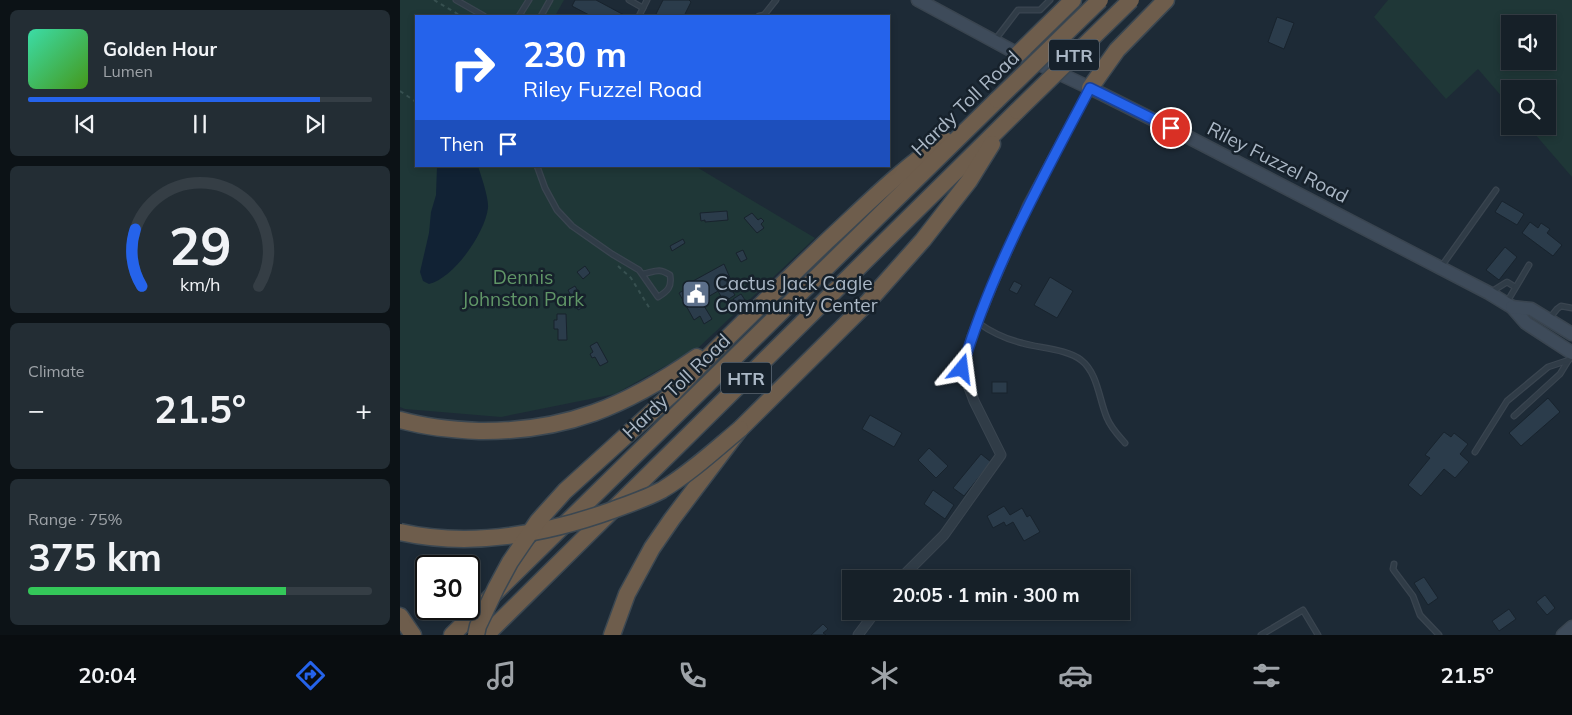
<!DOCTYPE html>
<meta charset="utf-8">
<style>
:root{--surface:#162028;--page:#232d34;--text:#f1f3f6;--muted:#9ea3a8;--line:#353e45;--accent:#2563eb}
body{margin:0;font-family:Mulish,sans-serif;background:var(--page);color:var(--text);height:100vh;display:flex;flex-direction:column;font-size:19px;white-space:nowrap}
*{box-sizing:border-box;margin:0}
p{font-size:16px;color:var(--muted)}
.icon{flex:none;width:28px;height:28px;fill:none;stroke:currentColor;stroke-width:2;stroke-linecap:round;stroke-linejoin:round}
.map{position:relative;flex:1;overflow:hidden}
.drawer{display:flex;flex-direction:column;gap:10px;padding:10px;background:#0c1216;width:400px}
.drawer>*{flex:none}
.hud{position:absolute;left:15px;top:15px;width:475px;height:152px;border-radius:0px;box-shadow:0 2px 8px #0003,0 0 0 1px var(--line);background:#2563eb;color:#fff;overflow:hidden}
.buttons{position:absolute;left:1101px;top:15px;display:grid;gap:10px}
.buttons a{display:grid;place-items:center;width:55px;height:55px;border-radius:0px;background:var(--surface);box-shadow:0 2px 8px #0003,0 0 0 1px var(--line);font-size:25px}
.speed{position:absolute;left:15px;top:555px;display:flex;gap:10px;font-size:25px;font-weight:700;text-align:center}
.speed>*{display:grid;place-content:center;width:65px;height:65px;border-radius:50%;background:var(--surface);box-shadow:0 2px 8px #0003,0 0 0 1px var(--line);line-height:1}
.speed .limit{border:2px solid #111;border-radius:8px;background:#fff;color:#111}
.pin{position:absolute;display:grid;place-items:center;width:42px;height:42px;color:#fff;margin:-21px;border:2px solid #fff;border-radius:50%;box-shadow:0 1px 5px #0007}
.me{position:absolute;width:55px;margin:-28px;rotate:16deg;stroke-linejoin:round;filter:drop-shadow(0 0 4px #0008)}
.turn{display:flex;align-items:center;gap:18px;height:105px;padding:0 25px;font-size:22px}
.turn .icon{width:65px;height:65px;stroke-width:2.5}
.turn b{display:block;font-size:35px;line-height:42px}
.then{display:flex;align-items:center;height:48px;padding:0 25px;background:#0003;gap:10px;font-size:19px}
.big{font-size:38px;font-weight:700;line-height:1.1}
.drawer .widget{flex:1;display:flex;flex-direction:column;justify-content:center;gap:8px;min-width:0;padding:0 18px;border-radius:8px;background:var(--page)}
.drawer .dial{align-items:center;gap:0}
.dial svg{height:130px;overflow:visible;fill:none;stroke:var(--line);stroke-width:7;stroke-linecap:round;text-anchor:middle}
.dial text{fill:var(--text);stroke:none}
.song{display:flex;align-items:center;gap:15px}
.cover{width:60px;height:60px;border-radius:8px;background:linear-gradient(135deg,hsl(160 70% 55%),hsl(100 70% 35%))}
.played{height:5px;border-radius:2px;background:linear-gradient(90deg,var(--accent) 85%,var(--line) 85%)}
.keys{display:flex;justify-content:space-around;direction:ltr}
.heat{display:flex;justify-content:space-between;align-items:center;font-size:28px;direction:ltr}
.charge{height:8px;border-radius:4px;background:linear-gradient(90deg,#34c759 75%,var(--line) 0)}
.trip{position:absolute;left:442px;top:570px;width:288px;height:50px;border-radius:0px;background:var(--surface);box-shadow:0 2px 8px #0003,0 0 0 1px var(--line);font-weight:700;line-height:50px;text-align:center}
.menu{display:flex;height:80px;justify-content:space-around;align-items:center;background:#090d10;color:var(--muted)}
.menu .icon{width:35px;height:35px}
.menu .selected{color:var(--accent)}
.menu b{font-size:22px;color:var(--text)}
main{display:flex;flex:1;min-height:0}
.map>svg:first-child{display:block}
</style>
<main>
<section class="drawer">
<div class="widget">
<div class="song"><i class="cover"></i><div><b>Golden Hour</b><p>Lumen</p></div></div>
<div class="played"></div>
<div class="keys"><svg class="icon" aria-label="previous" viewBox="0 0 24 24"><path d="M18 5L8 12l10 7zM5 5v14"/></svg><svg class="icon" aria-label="pause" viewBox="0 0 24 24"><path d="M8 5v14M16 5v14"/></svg><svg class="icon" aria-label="next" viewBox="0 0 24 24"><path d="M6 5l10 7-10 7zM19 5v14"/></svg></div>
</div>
<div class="widget dial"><svg viewBox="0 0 100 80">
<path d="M14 69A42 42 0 1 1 86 69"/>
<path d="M14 69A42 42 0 0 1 10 34" stroke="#2563eb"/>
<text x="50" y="56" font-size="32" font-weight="700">29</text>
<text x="50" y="72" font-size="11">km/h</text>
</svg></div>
<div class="widget"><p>Climate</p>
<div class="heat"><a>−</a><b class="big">21.5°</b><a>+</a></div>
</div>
<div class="widget"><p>Range · 75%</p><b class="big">375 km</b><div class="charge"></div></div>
</section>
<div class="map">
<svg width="1172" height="635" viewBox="0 0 1172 635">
<rect width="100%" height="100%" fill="#1d2a36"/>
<g fill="#1f3737" fill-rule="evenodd">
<polygon points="0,0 164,0 155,16 16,16 16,166 295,166 415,238 298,348 215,394 101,417 5,409 0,407"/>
<path d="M 988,0 L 1172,0 L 1172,177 L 1128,126 L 1148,126 L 1148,89 L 1110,89 L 1110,106 L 1078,69 L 1046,99 L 974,17 ZM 1110,24 L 1148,24 L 1148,61 L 1110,61 Z"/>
</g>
<path fill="#112234" d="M 37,166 L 78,166 C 81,176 89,198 88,208 C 85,233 54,278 29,284 L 23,281 L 20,272 L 29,233 L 31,212 L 36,195 Z"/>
<g fill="#2b3c4b" stroke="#18232d">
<polygon points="175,0 196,0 224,15 191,16 172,6"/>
<polygon points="263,0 289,0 291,2 284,16 255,16"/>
<polygon points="877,17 894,23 884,49 868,42"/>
<polygon points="1102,201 1124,214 1117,225 1095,212"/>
<polygon points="327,211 328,220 305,222 305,220 301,221 300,213"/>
<polygon points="352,213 358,220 361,218 364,221 361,224 364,228 357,233 344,218"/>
<polygon points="1130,222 1138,228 1141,223 1150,229 1147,233 1162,245 1153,256 1122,233"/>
<polygon points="283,239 285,243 272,251 270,246"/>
<polygon points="1105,247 1117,257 1099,280 1086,270"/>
<polygon points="343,250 347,259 341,262 336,253"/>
<polygon points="324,264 334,287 331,289 335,295 324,302 318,291 301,301 312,319 304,324 300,316 294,320 279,293 286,289 284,286"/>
<polygon points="185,266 190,273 183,279 177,272"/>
<polygon points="650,277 673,291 657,318 634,305"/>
<polygon points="614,281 622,285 617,294 609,290"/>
<polygon points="175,286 186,306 178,310 173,301 170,303 167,298 171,296 168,290"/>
<polygon points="341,294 347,303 339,308 333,299"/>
<polygon points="157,314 166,314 167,340 158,340 158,329 154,329 154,320 157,320"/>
<polygon points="197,342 208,362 200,366 195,357 192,358 190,354 193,352 190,346"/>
<rect x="592" y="382" width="15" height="11"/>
<polygon points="1148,398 1160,412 1121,446 1109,433"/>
<polygon points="470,415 502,433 494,447 462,429"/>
<polygon points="1044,432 1051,437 1054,433 1068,444 1060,454 1069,462 1055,478 1044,469 1021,496 1008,485 1030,458 1025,455"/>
<polygon points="529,448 548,466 536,478 518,460"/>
<polygon points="581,454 591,462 564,496 553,488"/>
<polygon points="533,490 554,505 545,519 524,504"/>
<polygon points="604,506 610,515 622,508 627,517 630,515 640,532 624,541 613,522 606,526 604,522 593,528 587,516"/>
<polygon points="1024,577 1038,598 1028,605 1014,583"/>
<polygon points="1145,595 1155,608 1147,615 1136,602"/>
<polygon points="1109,609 1116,619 1099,631 1092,621"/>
<polygon points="423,624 428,629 423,633 426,635 411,635"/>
</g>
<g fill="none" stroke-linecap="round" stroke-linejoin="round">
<defs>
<g id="lane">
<polyline points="56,0 84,16"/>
<polyline points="229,0 243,8"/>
<polyline points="119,16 129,0"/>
<polyline points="141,16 150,0"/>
<polyline points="239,16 247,0"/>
<polyline points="359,16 364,15 376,0"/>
<polyline points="595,40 618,10 640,10 650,0"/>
<path d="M 137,166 L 145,188 L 157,210 L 172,226 L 212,254 L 239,270 L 258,297 C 268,291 272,287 270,275 C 258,267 255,272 242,274"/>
<polyline points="1041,267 1096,190"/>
<polyline points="1091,292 1107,282 1115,287"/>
<polyline points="1107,302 1129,265"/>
<polyline points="1149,319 1157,309 1161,306 1172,308"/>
<path d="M 577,322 C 591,332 605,339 622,343 C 638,348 668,349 681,360 C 698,373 699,400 707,418 C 711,428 718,435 725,443"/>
<polyline points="1114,416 1160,374 1168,361"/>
<polyline points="1075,452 1107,401 1148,367 1169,360 1172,356"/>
<polyline points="994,564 993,569 995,572 1013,596 1020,615 1039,635"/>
<polyline points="861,635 903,610 918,635"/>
</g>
<g id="street">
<polyline points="500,579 544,535 601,455 574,401 562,369 572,336 593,284 628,204 690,88"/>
<polyline points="458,635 476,611"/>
</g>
<g id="secondary">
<polyline points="518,0 618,54 690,88 792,139 1089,293 1112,307 1126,323 1172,353"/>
<polyline points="1112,307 1131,309 1172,334"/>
<polyline points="1163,635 1172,627"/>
</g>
<g id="highway">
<polyline points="618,54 673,0"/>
<polyline points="690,88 717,50 766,0"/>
<path d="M 273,393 C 323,341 375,291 427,241 C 465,206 502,168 545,140"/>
<path d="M 0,420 C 25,427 53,430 79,431 C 166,432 226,406 297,357"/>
<polyline points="0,616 13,635"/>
<polyline points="52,635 597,100"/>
<polyline points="86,635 617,111"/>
<polyline points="212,635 227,594 252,548 272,519 340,429 467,303 523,240 569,181 592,144"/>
</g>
</defs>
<use href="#lane" stroke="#3a4550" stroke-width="7"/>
<use href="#street" stroke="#3a4550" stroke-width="11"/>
<use href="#secondary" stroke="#3a4550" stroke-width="15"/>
<use href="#highway" stroke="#3b4751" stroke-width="19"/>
<g stroke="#375050" stroke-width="2" stroke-dasharray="4 4" stroke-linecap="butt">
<polyline points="34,0 61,16"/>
<polyline points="0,91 16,102"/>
<polyline points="218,266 231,278 250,309"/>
</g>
<use href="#lane" stroke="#303c47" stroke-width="4.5"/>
<use href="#street" stroke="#303c47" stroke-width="9"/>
<use href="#secondary" stroke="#3e4b5a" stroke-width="12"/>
<use href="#highway" stroke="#6e5d4c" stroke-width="16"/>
<defs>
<g id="highway-bridge">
<polyline points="597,100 700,0"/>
<polyline points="617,111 731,0"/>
<path d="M 0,532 C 71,548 146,534 213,510 C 229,504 247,498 262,490 C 290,473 315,450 340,429"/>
<polyline points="76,635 78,626 96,588 110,562 138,521 165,491 273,393"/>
</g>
</defs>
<use href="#highway-bridge" stroke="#3b4751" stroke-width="19" stroke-linecap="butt"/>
<use href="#highway-bridge" stroke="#6e5d4c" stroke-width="16"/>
</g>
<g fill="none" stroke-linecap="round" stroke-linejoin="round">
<defs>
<path id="route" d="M 562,369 C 591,270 642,179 690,88 L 771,128"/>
</defs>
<use href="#route" stroke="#184099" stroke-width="12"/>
<use href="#route" stroke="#2563eb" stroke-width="9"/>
</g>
<defs>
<symbol id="civic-square" viewBox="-11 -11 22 22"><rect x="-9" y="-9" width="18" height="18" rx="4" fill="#5c6f8a" stroke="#16212b"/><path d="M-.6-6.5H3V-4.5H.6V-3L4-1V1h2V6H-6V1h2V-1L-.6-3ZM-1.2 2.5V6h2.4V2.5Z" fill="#fff"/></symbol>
</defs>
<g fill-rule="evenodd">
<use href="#civic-square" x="280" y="278" width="32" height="32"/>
</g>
<g text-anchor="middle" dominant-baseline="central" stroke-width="5" stroke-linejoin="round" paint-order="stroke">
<g fill="#16212b" stroke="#7e8a97" stroke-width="1">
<rect x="649" y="39.5" width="50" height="31" rx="4"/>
<rect x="321" y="362.5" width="50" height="31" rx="4"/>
</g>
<g font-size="18" font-weight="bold" fill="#aab7c5">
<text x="674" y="55">HTR</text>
<text x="346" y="378">HTR</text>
</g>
<g font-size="19" fill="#aab7c5" stroke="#16212b">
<text transform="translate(565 103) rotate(-44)">Hardy Toll Road</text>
<text transform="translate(878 162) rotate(27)">Riley Fuzzel Road</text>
<text transform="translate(276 386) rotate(-44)">Hardy Toll Road</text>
</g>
<g font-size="19" fill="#609667" stroke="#16212b">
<text x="123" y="277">Dennis<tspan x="123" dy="22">Johnston Park</tspan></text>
</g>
<g font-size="19" fill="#aab7c5" stroke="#16212b" text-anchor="start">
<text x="315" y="283">Cactus Jack Cagle<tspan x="315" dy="22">Community Center</tspan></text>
</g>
</g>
</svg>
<div class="buttons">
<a><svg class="icon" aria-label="sound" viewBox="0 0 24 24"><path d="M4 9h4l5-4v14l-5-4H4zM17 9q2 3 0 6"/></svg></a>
<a><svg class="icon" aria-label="search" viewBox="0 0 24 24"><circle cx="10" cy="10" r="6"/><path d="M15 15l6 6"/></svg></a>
</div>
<div class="speed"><div class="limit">30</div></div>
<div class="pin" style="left:771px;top:128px;background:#d93025"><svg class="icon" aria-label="arrive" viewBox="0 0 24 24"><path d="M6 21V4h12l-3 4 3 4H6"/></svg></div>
<svg class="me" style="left:562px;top:369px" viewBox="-20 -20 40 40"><path d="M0-17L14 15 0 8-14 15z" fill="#2563eb" stroke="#fff" stroke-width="4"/></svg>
<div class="trip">20:05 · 1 min · 300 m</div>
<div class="hud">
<div class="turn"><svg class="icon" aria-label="right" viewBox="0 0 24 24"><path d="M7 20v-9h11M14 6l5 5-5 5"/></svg><div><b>230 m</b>Riley Fuzzel Road</div></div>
<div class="then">Then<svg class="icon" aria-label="arrive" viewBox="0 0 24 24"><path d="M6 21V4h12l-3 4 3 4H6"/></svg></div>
</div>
</div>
</main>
<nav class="menu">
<b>20:04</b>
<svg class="icon selected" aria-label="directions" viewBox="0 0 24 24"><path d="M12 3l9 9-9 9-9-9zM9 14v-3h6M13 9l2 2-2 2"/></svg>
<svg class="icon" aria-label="music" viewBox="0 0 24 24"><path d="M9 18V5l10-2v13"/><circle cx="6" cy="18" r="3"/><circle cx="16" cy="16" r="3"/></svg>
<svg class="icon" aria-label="phone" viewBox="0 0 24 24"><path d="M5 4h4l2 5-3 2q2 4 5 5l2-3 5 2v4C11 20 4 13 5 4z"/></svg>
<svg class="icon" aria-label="climate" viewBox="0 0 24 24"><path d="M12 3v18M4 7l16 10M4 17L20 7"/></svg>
<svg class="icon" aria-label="car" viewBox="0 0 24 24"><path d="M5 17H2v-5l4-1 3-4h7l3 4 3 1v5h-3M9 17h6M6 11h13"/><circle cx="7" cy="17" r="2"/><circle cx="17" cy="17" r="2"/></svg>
<svg class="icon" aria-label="filters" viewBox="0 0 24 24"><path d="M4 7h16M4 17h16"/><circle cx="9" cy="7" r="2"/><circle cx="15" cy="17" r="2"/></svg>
<b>21.5°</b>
</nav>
